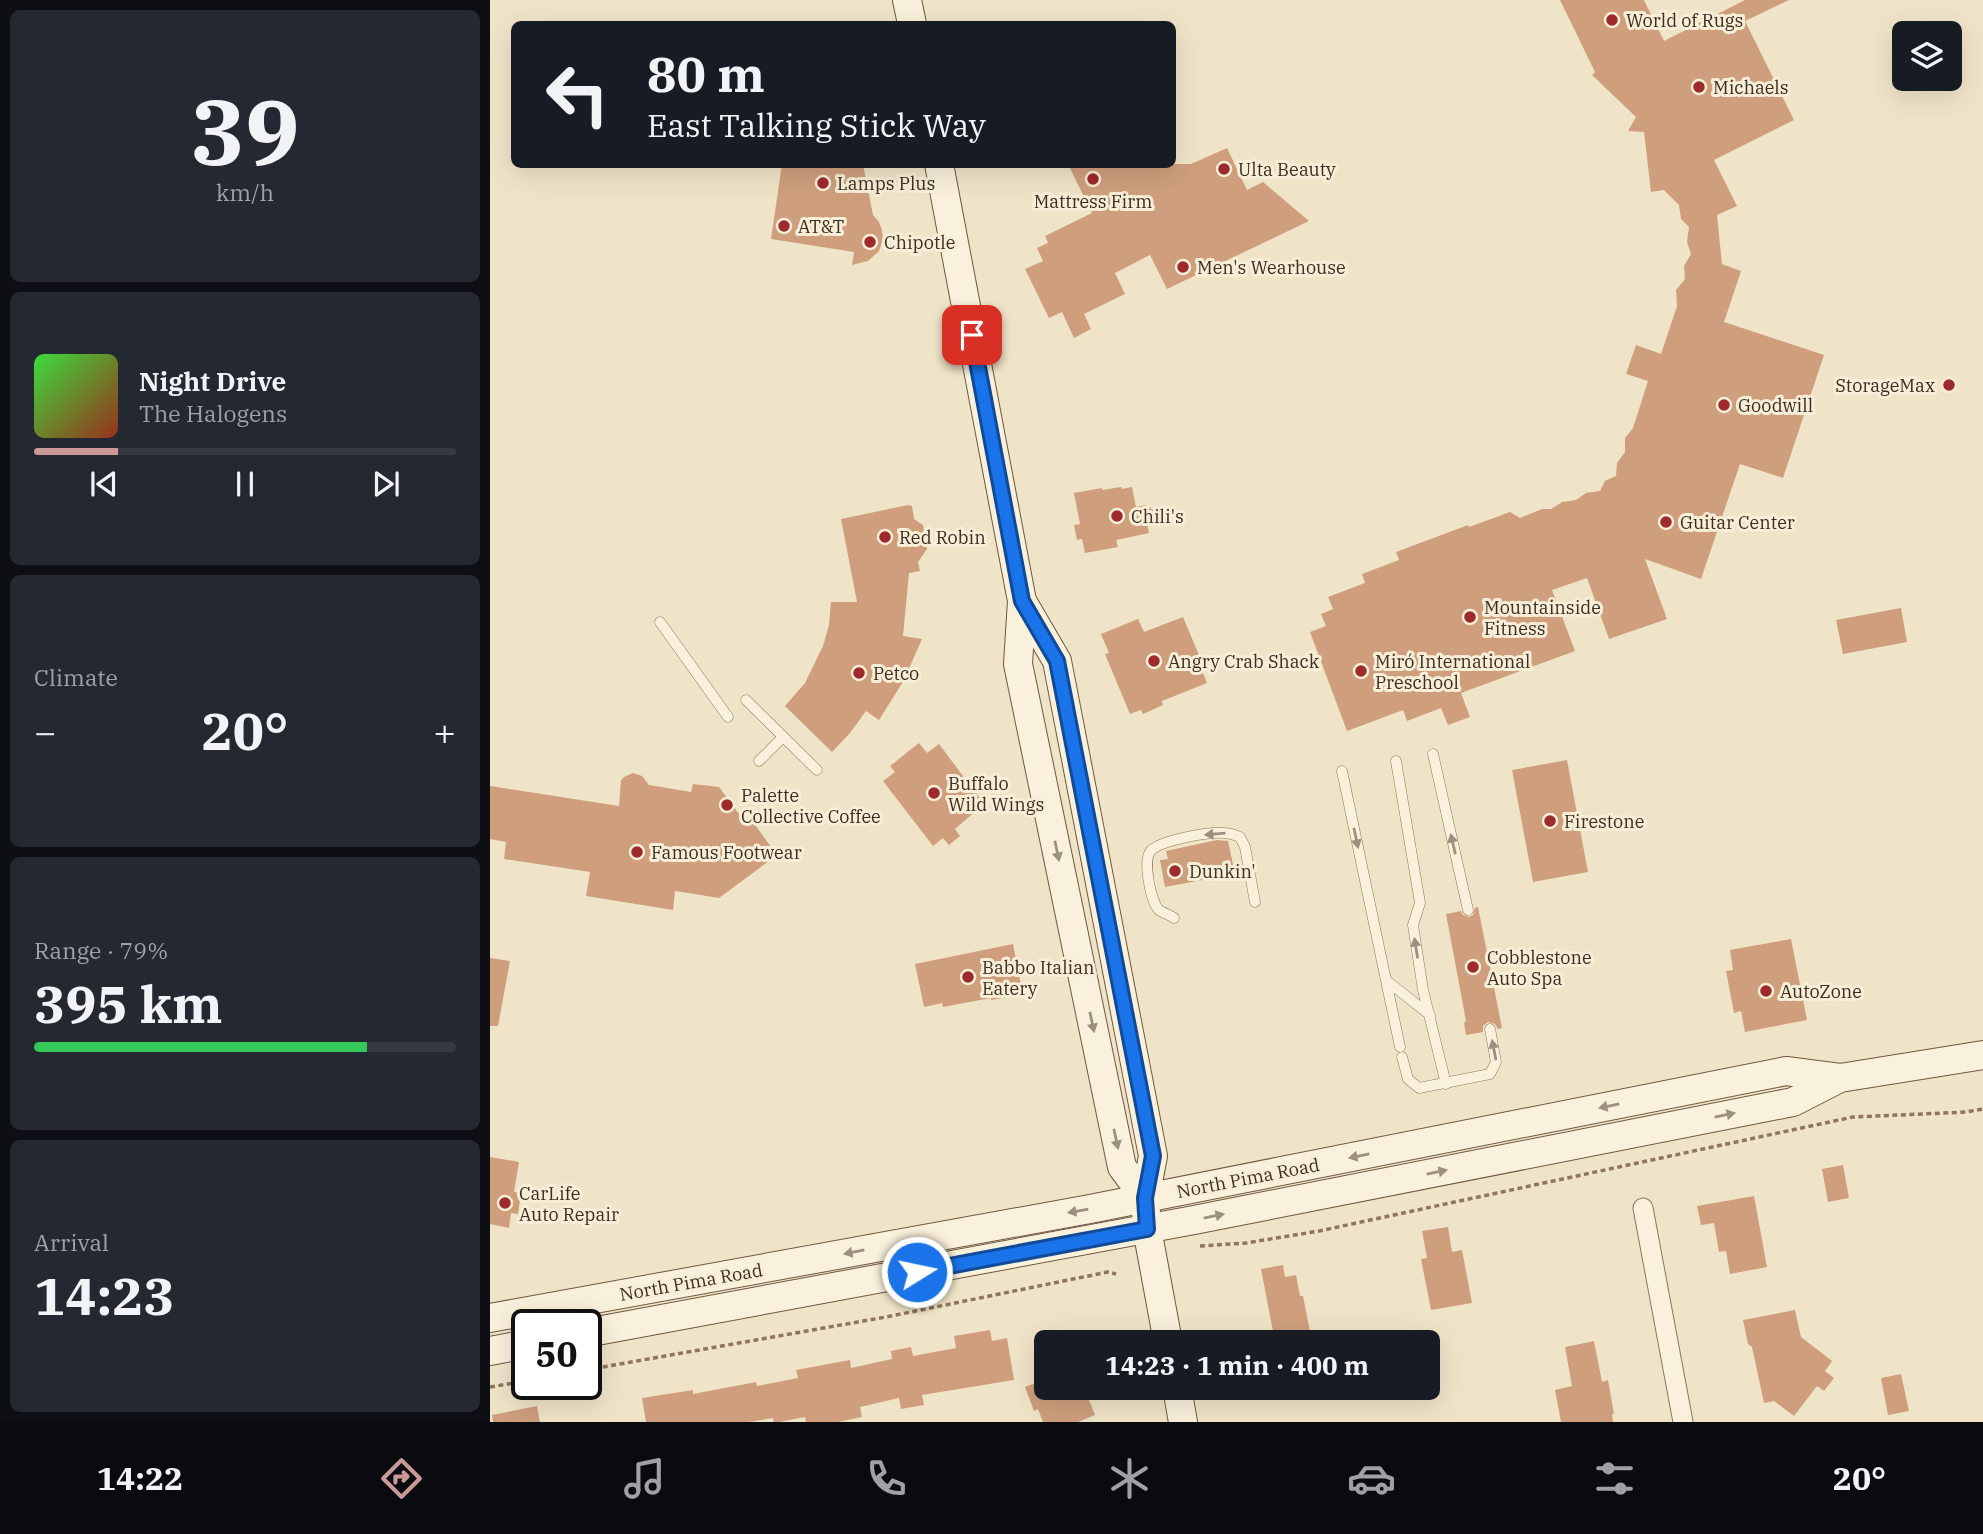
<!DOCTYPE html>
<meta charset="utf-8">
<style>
:root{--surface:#171b24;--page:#242831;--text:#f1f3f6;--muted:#9ea1a6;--line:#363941;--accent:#cc999b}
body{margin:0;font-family:"IBM Plex Serif",serif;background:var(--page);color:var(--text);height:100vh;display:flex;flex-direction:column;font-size:26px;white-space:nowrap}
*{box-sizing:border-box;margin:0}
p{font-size:23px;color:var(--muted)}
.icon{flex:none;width:38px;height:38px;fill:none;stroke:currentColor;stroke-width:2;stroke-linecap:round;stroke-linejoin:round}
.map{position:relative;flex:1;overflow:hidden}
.panel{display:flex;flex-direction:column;gap:10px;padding:10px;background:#0d0f14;width:490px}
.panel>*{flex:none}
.top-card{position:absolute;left:21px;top:21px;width:665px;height:147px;border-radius:10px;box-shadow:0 7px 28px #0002;background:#171b24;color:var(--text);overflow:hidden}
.tools{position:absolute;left:1402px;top:21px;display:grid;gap:14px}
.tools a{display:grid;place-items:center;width:70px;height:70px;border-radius:10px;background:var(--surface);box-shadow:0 7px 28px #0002;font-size:35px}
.speed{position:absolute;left:21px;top:1309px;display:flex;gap:14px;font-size:35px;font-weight:700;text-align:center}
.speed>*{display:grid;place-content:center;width:91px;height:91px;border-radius:50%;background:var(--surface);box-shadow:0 7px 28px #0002;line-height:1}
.speed .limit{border:4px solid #111;border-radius:10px;background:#fff;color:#111}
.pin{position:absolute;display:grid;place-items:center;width:60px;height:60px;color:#fff;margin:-30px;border-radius:14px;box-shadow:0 4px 10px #0006}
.me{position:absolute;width:77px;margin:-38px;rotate:80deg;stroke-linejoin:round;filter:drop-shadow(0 0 5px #0008)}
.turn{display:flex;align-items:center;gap:24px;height:147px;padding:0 21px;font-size:32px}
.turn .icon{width:91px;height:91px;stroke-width:2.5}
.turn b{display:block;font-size:49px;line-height:60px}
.big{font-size:52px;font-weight:700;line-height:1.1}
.panel .card{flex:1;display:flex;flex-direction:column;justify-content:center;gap:10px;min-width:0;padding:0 24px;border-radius:10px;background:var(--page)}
.panel .dial{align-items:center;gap:0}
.dial b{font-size:91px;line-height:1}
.song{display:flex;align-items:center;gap:21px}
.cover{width:84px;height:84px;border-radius:10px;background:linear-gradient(135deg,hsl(120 70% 55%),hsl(10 70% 35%))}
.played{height:7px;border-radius:4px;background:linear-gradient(90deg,var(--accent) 20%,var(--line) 20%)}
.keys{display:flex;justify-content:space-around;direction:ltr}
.heat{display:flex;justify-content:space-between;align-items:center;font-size:38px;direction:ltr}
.charge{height:10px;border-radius:5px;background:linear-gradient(90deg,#34c759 79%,var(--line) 0)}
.trip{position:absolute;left:544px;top:1330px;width:406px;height:70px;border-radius:10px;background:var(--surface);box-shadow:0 7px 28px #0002;font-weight:700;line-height:70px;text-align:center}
.dock{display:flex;height:112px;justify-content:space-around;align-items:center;background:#090b0e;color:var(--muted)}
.dock .icon{width:49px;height:49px}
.dock .selected{color:var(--accent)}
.dock b{font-size:32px;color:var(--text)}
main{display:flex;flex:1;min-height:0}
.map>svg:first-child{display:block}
</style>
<main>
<section class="panel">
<div class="card dial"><b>39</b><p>km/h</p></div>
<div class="card">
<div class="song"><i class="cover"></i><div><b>Night Drive</b><p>The Halogens</p></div></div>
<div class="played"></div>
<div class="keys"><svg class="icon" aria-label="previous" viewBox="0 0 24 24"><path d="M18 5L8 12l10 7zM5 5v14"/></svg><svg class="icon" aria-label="pause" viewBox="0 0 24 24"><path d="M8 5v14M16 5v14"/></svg><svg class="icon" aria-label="next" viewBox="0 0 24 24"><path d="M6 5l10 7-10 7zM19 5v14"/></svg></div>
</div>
<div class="card"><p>Climate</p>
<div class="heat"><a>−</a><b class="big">20°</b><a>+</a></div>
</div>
<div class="card"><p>Range · 79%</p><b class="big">395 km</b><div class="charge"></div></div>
<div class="card"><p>Arrival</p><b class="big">14:23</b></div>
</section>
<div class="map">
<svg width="1493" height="1422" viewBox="0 0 1493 1422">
<rect width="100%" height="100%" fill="#f0e4c8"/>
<g fill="#cf9f7d">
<polygon points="1070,0 1154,0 1174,41 1255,0 1299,0 1255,21 1304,120 1224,160 1247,206 1227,215 1232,264 1251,271 1234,322 1334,355 1293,478 1250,464 1211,579 1155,559 1177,619 1119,639 1097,578 1062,590 1085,651 971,693 980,717 958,725 951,708 917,721 913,710 857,731 820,632 836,626 831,614 843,609 838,597 875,583 872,574 909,560 906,552 978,525 979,527 1020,512 1030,518 1052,509 1061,509 1072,502 1086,500 1096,493 1110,491 1115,481 1126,476 1127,463 1135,452 1135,438 1143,428 1158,381 1136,374 1146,345 1171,354 1187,306 1186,290 1195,279 1194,266 1201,254 1197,242 1199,227 1191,219 1189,205 1174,190 1161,192 1154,132 1138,131 1146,117 1102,75 1105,72"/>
<polygon points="737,148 757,190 773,182 819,221 677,289 660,255 625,273 635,294 594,314 601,329 584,338 572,312 559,318 535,269 553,261 547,248 558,243 555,236 602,213 578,164 701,164"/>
<polygon points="292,164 373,164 383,215 389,222 392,230 393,239 389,251 378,261 362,265 364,252 281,239"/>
<polygon points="631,487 632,489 642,487 646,507 656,505 663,510 666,522 657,524 659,533 626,540 628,547 595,553 592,539 587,540 584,525 590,524 584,493 612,488 612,490"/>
<polygon points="418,505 422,506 424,519 433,525 437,549 428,562 430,571 419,573 413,636 432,639 414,680 389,720 376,711 360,733 342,752 295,706 315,683 333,646 339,625 341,602 367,602 351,519"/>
<polygon points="1411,608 1417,642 1353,654 1346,620"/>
<polygon points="693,617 714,667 711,668 717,683 672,701 673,705 653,714 651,710 640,714 615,654 619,653 611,634 648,619 654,632"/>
<polygon points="429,743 437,753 449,744 494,804 465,829 470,836 459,845 453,838 443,846 393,781 405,772 400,766"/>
<polygon points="1077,760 1098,872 1043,882 1022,770"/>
<polygon points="143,773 152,776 159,785 201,792 203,784 229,787 258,826 263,822 287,855 229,898 185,891 183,910 96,896 100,872 14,859 16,842 0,839 0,786 129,806 131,780 134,777"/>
<polygon points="727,840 738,841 745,874 675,887 670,860 678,859 676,851"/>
<polygon points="988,907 1012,1028 1008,1029 1005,1024 998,1022 993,1026 993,1032 976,1035 974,1023 976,1021 956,914 971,911 973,915 979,917 983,915 985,908"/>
<polygon points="1301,939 1317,1020 1255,1032 1251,1011 1244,1013 1236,971 1243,970 1240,950"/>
<polygon points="523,944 532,990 518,993 518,997 501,1000 501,998 453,1007 452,1003 434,1007 425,964"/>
<polygon points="0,958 20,961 8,1026 0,1026"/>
<polygon points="0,1157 29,1162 24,1192 31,1193 28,1214 21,1213 19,1228 0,1224"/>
<polygon points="1353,1165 1359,1198 1338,1202 1332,1169"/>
<polygon points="1264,1196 1277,1267 1240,1274 1236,1251 1229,1252 1224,1223 1211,1225 1207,1206"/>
<polygon points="958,1227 962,1252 972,1250 982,1303 941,1310 931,1259 937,1258 932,1231"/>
<polygon points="793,1265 795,1277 806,1275 810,1296 813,1296 822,1342 785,1342 771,1269"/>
<polygon points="1305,1310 1311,1337 1342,1361 1335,1371 1344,1378 1334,1391 1327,1386 1304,1416 1284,1401 1274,1403 1262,1347 1258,1344 1253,1320"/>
<polygon points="500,1330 502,1341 517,1338 524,1380 432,1395 434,1405 411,1409 409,1398 370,1407 372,1417 348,1422 316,1422 315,1417 289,1422 284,1422 283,1418 259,1422 156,1422 152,1398 203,1390 203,1394 266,1382 267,1386 308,1378 306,1370 360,1360 361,1368 402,1359 401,1351 421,1347 423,1356 466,1348 464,1336"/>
<polygon points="1104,1341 1112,1382 1118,1380 1124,1414 1122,1414 1123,1422 1071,1422 1065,1390 1082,1386 1075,1347"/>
<polygon points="1411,1374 1419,1411 1398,1415 1391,1378"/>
<polygon points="556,1379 556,1388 594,1388 605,1415 588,1422 553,1422 548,1409 544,1411 535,1387"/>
<polygon points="47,1406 50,1422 3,1422 2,1415"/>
</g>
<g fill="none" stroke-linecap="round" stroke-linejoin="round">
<defs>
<g id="service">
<polyline points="170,622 238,717"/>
<polyline points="256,700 327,770"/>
<polyline points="943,754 978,910"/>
<polyline points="269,761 293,737"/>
<polyline points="906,761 930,903 923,925 933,990 956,1084"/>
<polyline points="852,771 910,1047"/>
<path d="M 684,918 C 680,915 673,913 669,910 C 661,903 653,862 660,852 C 668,840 719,832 734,833 C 739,833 745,835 750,837 L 755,847 L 765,902"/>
<polyline points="897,981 940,1015"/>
<polyline points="912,1057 918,1079 929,1088 1000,1074 1006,1062 1000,1029"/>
</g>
<polyline id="minor" points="1153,1208 1193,1422"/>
<g id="secondary">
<polyline points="417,0 422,24"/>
<polyline points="449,164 532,601 528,664 632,1167 655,1198"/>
<polyline points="532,601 567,661 663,1156 655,1198 657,1229 678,1342"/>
<polyline points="0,1318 600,1209 1296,1071 1350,1078 1493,1055"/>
<polyline points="96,1333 704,1220 1303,1102 1350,1078"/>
<polyline points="0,1351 37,1344"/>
<polyline points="687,1388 693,1422"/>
</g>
</defs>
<use href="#service" stroke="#8d765c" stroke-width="11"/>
<use href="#minor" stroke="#8d765c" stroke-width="21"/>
<use href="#secondary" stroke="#6f573f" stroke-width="30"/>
<g stroke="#8d765c" stroke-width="3.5" stroke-dasharray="5 3.5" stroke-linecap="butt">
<polyline points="710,1246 756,1243 829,1231 1363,1117 1476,1112 1493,1109"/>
<polyline points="96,1370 396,1317 618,1272 626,1274"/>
<polyline points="0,1387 37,1381"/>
</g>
<use href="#service" stroke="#faf1dc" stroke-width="10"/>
<use href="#minor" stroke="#faf1dc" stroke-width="19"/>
<use href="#secondary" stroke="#faf1dc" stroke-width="28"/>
</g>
<defs><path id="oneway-solid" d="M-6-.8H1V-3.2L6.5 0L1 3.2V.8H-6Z" transform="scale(1.75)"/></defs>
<g fill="#9c907e">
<use href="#oneway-solid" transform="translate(725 834) rotate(175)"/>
<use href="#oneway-solid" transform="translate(866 838) rotate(78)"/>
<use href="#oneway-solid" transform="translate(963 844) rotate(-103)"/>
<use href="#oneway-solid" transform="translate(567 851) rotate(78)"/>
<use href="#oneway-solid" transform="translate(926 948) rotate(-99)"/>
<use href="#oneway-solid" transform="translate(602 1022) rotate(78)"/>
<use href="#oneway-solid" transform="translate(1004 1050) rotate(-101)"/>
<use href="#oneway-solid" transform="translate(1119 1106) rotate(169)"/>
<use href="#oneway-solid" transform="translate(1235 1115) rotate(-11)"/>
<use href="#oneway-solid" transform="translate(626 1139) rotate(78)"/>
<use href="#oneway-solid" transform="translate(869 1156) rotate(169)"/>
<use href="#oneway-solid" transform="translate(947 1172) rotate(-11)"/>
<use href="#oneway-solid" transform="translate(588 1211) rotate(170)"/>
<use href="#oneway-solid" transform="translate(724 1216) rotate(-11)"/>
<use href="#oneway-solid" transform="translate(364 1252) rotate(169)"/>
</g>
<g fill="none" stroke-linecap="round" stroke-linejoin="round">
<defs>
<polyline id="route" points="427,1272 657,1229 655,1198 663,1156 567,661 532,601 482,335"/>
</defs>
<use href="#route" stroke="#114b97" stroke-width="18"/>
<use href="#route" stroke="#1a73e8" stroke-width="12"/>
</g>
<g fill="#9e2a2b" stroke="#f7eed8" stroke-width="2.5">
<circle cx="1122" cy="20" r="7"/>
<circle cx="1209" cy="87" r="7"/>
<circle cx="734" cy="169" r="7"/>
<circle cx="603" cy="179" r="7"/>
<circle cx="333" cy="183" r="7"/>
<circle cx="294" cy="226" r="7"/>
<circle cx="380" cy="242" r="7"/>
<circle cx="693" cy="267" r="7"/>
<circle cx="1459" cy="385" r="7"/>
<circle cx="1234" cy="405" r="7"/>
<circle cx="627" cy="516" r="7"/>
<circle cx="1176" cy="522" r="7"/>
<circle cx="395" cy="537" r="7"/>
<circle cx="980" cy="617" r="7"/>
<circle cx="664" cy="661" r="7"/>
<circle cx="871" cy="671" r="7"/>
<circle cx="369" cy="673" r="7"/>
<circle cx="444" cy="793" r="7"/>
<circle cx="237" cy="805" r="7"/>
<circle cx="1060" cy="821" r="7"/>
<circle cx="147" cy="852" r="7"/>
<circle cx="685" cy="871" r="7"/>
<circle cx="983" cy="967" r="7"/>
<circle cx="478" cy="977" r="7"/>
<circle cx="1276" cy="991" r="7"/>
<circle cx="15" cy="1203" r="7"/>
</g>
<g text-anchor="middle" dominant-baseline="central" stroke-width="6" stroke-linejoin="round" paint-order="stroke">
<g font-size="18" fill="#3d2e20" stroke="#f7eed8" text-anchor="start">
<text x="1136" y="20">World of Rugs</text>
<text x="1223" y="87">Michaels</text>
<text x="748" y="169">Ulta Beauty</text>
<text x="347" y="183">Lamps Plus</text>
<text x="603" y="201" text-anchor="middle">Mattress Firm</text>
<text x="308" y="226">AT&amp;T</text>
<text x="394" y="242">Chipotle</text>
<text x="707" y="267">Men's Wearhouse</text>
<text x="1445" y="385" text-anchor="end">StorageMax</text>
<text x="1248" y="405">Goodwill</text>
<text x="641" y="516">Chili's</text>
<text x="1190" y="522">Guitar Center</text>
<text x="409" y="537">Red Robin</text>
<text x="994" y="607">Mountainside<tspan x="994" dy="21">Fitness</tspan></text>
<text x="678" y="661">Angry Crab Shack</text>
<text x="885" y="661">Miró International<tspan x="885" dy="21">Preschool</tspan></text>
<text x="383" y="673">Petco</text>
<text x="458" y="783">Buffalo<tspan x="458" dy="21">Wild Wings</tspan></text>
<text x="251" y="795">Palette<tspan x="251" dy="21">Collective Coffee</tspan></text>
<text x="1074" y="821">Firestone</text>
<text x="161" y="852">Famous Footwear</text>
<text x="699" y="871">Dunkin'</text>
<text x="997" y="957">Cobblestone<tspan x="997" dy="21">Auto Spa</tspan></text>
<text x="492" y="967">Babbo Italian<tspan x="492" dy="21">Eatery</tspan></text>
<text x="1290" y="991">AutoZone</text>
<text x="29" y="1193">CarLife<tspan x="29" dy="21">Auto Repair</tspan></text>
</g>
<g font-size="18" fill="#3d2e20" stroke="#f7eed8">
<text transform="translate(758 1178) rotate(-11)">North Pima Road</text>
<text transform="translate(201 1282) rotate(-10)">North Pima Road</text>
</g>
</g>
</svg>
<div class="tools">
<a><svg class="icon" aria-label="layers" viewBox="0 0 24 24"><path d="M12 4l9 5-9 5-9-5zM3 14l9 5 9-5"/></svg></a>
</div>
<div class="speed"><div class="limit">50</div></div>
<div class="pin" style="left:482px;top:335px;background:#d93025"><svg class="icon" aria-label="arrive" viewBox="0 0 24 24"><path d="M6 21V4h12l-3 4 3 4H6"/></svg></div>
<svg class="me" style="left:427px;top:1272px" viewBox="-20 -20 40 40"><circle r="17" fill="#1a73e8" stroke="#fff" stroke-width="3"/><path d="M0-11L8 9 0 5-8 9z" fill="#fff"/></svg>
<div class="trip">14:23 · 1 min · 400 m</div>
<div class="top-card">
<div class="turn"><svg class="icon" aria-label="left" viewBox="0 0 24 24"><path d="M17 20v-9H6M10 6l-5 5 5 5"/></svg><div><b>80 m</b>East Talking Stick Way</div></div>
</div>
</div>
</main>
<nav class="dock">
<b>14:22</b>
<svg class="icon selected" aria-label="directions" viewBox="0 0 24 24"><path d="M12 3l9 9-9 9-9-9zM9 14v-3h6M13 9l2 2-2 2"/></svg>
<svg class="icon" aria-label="music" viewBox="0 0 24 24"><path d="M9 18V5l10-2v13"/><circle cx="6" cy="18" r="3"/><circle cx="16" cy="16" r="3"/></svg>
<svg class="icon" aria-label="phone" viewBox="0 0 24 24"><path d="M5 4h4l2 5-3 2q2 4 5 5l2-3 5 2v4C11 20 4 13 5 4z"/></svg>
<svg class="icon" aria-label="climate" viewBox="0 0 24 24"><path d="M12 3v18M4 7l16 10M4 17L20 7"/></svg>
<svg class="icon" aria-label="car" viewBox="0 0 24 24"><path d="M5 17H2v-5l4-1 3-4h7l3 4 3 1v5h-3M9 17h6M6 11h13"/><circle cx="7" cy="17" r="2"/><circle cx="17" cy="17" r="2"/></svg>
<svg class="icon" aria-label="filters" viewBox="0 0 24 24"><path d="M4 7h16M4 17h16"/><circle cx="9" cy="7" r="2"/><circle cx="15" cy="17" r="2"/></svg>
<b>20°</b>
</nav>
